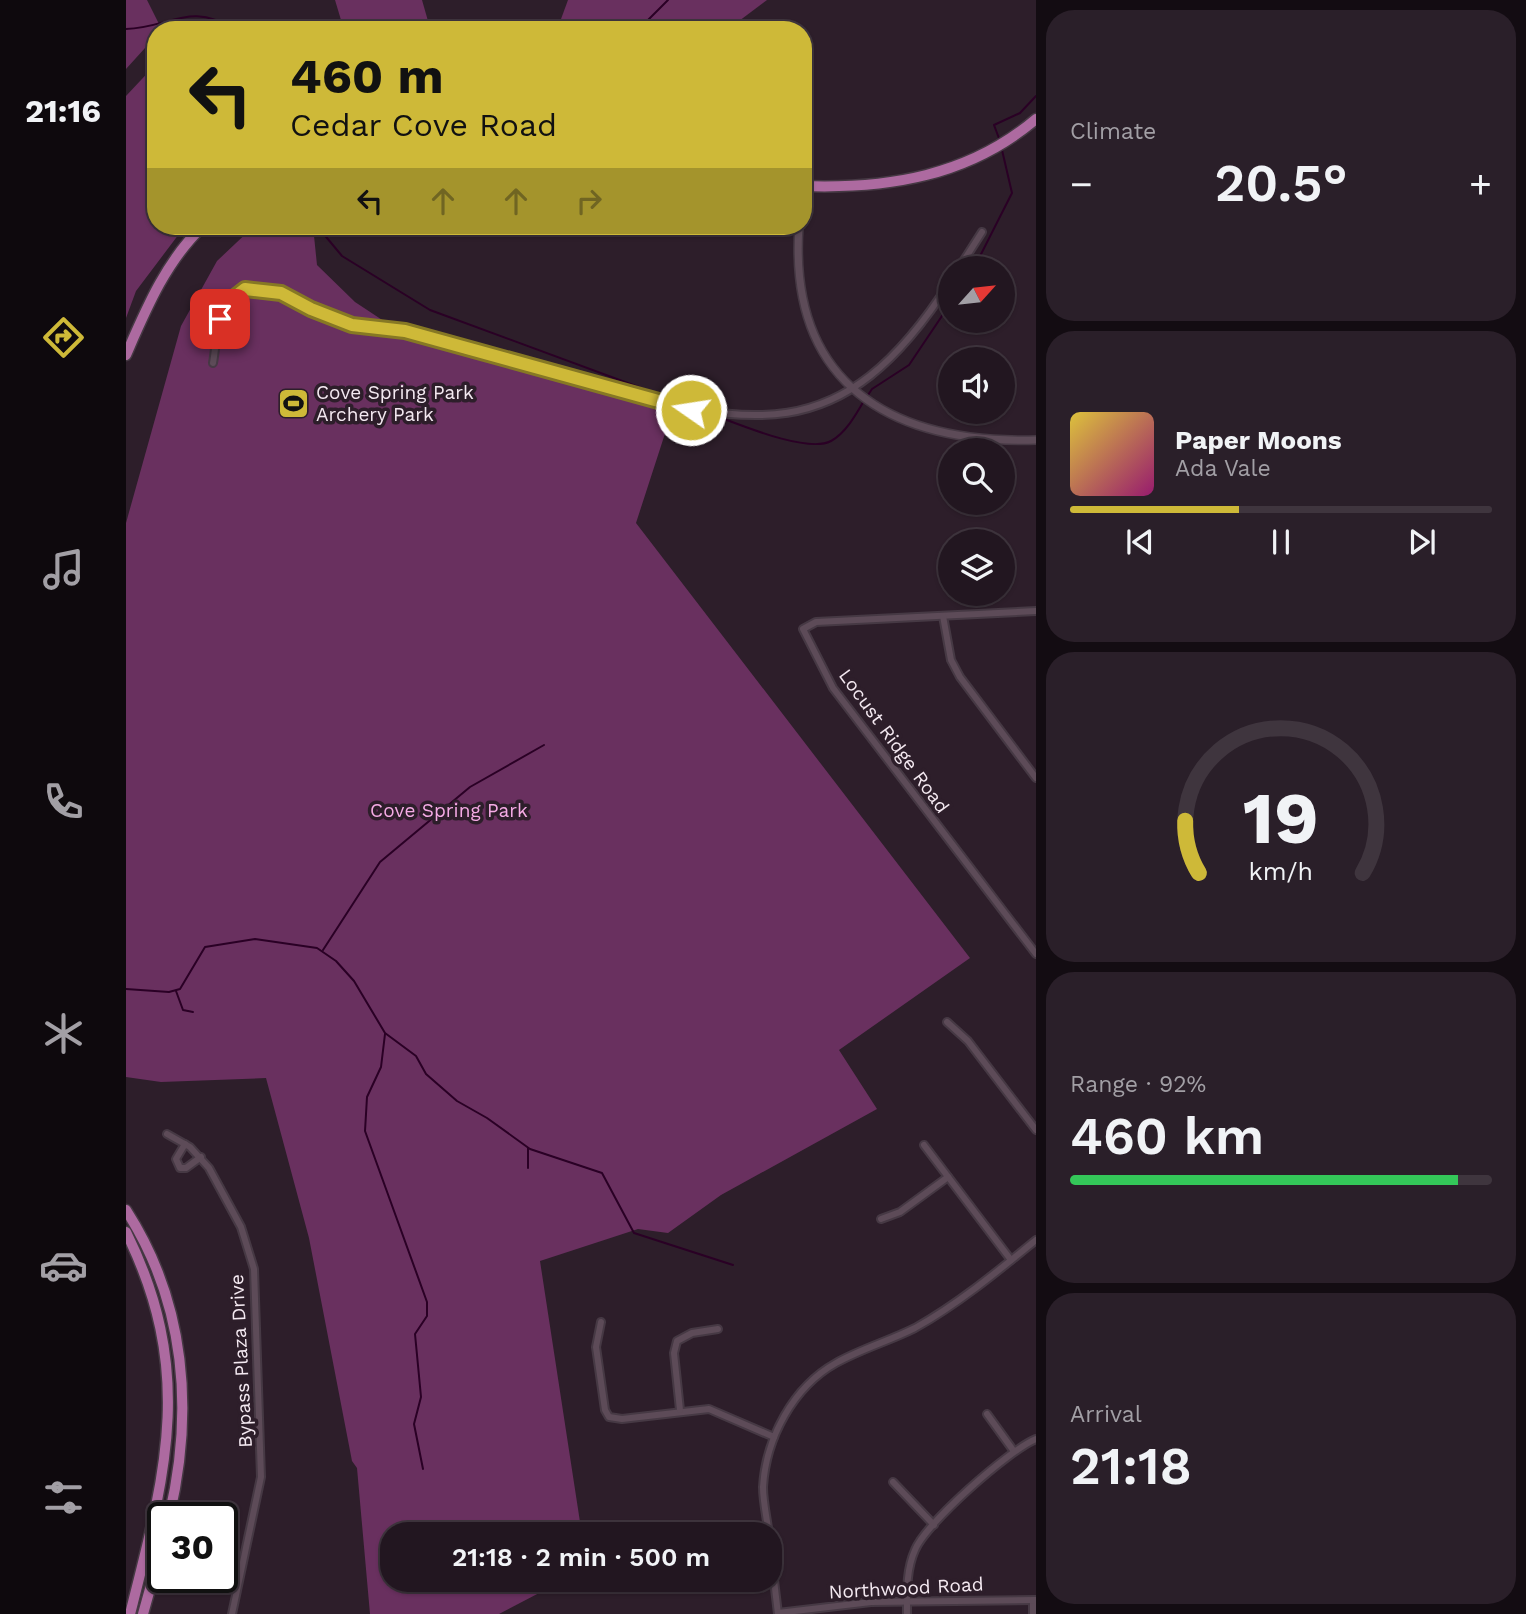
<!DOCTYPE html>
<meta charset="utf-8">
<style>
:root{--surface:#221620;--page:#2a1f29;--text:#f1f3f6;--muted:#a29fa5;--line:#3f353e;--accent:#ceb938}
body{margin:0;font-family:"Work Sans",sans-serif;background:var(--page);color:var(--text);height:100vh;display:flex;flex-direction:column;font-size:26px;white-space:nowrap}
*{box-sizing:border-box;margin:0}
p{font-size:23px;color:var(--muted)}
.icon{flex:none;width:38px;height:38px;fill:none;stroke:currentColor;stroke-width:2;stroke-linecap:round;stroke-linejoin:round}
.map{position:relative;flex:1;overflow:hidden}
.side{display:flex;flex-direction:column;gap:10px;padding:10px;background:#130c12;width:490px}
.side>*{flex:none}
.guide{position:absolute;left:21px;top:21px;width:665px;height:214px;border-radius:28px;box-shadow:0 2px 5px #0004,0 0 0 2px var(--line);background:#ceb938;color:#111;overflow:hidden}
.needle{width:46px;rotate:63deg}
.controls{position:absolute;left:812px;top:256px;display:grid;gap:14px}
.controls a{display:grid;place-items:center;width:77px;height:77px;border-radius:50%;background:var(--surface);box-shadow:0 2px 5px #0004,0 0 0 2px var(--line);font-size:35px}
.speed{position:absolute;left:21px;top:1502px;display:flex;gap:14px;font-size:35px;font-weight:700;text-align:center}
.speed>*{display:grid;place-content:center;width:91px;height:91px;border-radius:50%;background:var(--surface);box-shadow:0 2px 5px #0004,0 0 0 2px var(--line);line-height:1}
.speed .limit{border:4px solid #111;border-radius:10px;background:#fff;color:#111}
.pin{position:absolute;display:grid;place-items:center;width:60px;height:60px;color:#fff;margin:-30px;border-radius:14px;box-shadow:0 4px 10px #0006}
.me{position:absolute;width:77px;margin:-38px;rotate:283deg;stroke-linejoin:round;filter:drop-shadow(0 0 5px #0008)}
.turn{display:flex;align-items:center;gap:24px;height:147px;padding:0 28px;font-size:32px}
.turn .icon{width:91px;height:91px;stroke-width:2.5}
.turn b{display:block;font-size:49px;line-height:60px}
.lanes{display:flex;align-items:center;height:66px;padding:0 28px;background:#0003;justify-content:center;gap:35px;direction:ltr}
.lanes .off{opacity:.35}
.big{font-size:52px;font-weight:600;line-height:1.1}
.side .widget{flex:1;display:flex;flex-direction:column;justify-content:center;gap:10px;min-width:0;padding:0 24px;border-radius:28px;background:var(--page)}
.side .dial{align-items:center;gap:0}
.dial svg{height:182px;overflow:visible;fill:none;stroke:var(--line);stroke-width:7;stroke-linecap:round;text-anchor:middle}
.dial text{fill:var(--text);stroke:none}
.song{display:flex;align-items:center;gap:21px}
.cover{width:84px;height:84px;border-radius:10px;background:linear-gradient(135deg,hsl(50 70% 55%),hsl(320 70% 35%))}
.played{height:7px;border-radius:4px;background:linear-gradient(90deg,var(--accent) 40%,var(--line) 40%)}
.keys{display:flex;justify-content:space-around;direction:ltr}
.heat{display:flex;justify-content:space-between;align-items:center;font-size:38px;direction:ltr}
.charge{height:10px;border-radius:5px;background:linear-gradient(90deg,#34c759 92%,var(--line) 0)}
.trip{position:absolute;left:254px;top:1522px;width:402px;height:70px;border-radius:28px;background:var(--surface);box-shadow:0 2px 5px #0004,0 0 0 2px var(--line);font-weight:600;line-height:70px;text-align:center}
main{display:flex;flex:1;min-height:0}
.tab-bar{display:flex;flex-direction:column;width:126px;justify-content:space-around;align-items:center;background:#0e090d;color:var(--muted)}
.tab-bar .icon{width:49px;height:49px}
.tab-bar .current{color:var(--accent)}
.tab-bar b{font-size:32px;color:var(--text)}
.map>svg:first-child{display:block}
</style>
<main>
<nav class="tab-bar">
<b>21:16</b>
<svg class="icon current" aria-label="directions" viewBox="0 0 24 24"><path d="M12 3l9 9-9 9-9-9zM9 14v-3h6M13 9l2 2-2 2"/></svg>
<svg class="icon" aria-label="music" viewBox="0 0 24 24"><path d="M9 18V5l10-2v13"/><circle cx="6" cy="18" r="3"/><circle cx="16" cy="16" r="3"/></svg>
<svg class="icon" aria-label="phone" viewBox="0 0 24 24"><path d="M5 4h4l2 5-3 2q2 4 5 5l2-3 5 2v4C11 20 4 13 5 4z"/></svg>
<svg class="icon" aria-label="climate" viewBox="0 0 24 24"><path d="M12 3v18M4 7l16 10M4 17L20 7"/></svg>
<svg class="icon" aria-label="car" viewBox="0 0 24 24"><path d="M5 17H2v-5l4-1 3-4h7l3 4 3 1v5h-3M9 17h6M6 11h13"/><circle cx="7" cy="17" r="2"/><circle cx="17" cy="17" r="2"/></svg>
<svg class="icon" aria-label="filters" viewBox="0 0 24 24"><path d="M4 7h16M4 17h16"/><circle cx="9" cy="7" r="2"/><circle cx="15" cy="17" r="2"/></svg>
</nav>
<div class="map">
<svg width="910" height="1614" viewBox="0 0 910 1614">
<rect width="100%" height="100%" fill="#2d1e2a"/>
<g fill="#69305f">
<polygon points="0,0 21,0 36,30 30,30 30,43 19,48 0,69"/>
<polygon points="209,0 296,0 302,21 300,30 218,30"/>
<polygon points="442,0 641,0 601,30 431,30"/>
<polygon points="30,64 30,226 59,226 10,291 0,318 0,96"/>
<polygon points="128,226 187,226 191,265 229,302 285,339 546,412 510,523 844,958 713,1050 751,1109 595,1195 542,1233 512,1229 414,1261 456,1535 266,1535 266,1580 438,1580 373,1614 244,1614 231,1468 226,1461 183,1238 140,1078 35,1082 0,1077 0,523 55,326 91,261"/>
</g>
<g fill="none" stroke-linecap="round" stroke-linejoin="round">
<g stroke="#2a0025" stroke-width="2">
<path d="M 0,29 C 44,28 64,0 109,30"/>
<polyline points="512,30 542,0"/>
<polyline points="874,141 868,125 894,113 910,96"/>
<polyline points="191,226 216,256 304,310 556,403"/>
<polyline points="848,268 886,193 876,150"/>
<polyline points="742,395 746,389 783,365 824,304"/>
<path d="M 585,414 C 610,423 681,454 705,441 C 720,433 731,413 739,399"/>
<polyline points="197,950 254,862 344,787 418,745"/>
<polyline points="0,989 43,992 54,989 79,947 129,939 191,948 210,961 228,981 259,1033 290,1056 300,1074 331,1101 361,1118 404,1149 476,1173 508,1233 607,1265"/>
<polyline points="50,991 57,1010 67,1012"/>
<polyline points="259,1034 255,1067 241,1097 239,1131 301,1302 301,1316 289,1334 295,1397 288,1424 297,1469"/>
<polyline points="402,1148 402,1168"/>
</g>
<defs>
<g id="minor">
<polyline points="833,268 856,232"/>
<path d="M 87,363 C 91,340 91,297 119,289 C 149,281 193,316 223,324 C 241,329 262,327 280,332 C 336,347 392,364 448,379 C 622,427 714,454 824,282"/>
<polyline points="910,611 690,622 677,629 707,688 910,954"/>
<polyline points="817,616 825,660 834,677 910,778"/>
<polyline points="821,1022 842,1041 910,1130"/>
<polyline points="41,1134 64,1147 83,1168 115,1227 128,1269 135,1477 106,1614"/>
<polyline points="59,1144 50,1159 54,1168 60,1168 75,1157"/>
<polyline points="798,1145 885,1260"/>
<polyline points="755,1219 774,1212 822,1177"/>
<polyline points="475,1322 470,1347 479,1410 483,1417 496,1419 583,1409 648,1437"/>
<polyline points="554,1410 548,1353 551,1341 566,1333 592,1329"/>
<polyline points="861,1414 887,1450"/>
<polyline points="767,1482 808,1525"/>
<path d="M 643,1535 C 641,1519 637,1502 637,1487 C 640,1438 667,1387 710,1363 C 735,1349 763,1341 789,1328 C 832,1304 872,1271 910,1240"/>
<polyline points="644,1546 652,1614"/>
<polyline points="907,1600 907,1614"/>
<polyline points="652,1613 745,1602 910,1600"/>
<path d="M 781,1614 C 781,1593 780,1570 789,1550 C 800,1523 883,1450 910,1439"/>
</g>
<path id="tertiary" d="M 673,226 C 662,384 765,444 910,440"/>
<g id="trunk">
<path d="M 677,186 C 762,189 843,176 910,119"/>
<path d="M 0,355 C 20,309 40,261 77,226"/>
<path d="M 0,1210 C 60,1303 68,1412 43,1517"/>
<path d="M 0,1232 C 69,1371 40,1473 4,1614"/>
<polyline points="17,1614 37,1542"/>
</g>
</defs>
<use href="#minor" stroke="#463944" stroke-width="10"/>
<use href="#tertiary" stroke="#463944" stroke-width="10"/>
<use href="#trunk" stroke="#463944" stroke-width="13"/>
<use href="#minor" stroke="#5d4b58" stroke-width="6"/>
<use href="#tertiary" stroke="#5d4b58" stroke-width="7"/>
<use href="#trunk" stroke="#ad6aa0" stroke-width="10"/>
</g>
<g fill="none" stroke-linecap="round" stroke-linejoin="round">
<defs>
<polyline id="route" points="94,319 101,303 119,289 155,293 185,309 226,325 279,331 565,410"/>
</defs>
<use href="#route" stroke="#867824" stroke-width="18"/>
<use href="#route" stroke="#ceb938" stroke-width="12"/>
</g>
<defs>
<symbol id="stadium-square" viewBox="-11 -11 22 22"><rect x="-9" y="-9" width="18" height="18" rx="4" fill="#ceb938" stroke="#2d1e2a"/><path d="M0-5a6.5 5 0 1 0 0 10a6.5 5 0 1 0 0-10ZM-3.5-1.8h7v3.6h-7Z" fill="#111"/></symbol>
</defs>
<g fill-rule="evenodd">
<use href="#stadium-square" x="150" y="386" width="35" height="35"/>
</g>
<g text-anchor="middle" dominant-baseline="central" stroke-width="7" stroke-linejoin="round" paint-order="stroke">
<g font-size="19" fill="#f4e9f1" stroke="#2d1e2a" text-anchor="start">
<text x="190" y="392">Cove Spring Park<tspan x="190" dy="22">Archery Park</tspan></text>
</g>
<g font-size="19" fill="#f4e9f1" stroke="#2d1e2a">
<text transform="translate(768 741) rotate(54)">Locust Ridge Road</text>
<text transform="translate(115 1361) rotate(-93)">Bypass Plaza Drive</text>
<text transform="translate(780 1588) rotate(-3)">Northwood Road</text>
</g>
<g font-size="19" fill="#f6abe6" stroke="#2d1e2a">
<text x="323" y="810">Cove Spring Park</text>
</g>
</g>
</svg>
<div class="controls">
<a><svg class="needle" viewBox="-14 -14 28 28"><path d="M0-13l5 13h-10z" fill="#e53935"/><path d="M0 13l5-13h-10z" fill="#a29fa5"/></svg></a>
<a><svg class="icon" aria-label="sound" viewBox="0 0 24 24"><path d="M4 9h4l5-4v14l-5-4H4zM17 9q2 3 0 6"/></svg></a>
<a><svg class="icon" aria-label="search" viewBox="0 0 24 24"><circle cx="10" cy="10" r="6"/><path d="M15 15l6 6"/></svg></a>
<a><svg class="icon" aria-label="layers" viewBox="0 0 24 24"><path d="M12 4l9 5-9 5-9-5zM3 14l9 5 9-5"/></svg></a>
</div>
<div class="speed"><div class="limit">30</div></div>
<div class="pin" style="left:94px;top:319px;background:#d93025"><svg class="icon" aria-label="arrive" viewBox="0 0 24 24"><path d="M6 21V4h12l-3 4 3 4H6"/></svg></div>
<svg class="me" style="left:565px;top:410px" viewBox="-20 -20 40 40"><circle r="17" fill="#ceb938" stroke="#fff" stroke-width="3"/><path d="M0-11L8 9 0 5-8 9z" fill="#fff"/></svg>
<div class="trip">21:18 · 2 min · 500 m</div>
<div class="guide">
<div class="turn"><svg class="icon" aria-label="left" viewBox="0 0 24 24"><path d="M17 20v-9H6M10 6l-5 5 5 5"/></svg><div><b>460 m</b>Cedar Cove Road</div></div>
<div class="lanes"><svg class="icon" aria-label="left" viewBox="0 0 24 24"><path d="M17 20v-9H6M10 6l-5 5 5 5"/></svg><svg class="icon off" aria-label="ahead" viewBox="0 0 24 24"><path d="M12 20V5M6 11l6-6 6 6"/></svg><svg class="icon off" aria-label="ahead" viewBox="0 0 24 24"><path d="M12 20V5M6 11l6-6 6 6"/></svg><svg class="icon off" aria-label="right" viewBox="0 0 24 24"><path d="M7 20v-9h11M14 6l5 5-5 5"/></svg></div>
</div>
</div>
<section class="side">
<div class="widget"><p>Climate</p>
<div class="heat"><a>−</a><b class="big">20.5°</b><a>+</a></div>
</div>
<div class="widget">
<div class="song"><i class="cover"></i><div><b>Paper Moons</b><p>Ada Vale</p></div></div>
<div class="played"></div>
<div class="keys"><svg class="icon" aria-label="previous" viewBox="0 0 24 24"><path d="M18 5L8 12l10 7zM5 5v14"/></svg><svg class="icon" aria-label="pause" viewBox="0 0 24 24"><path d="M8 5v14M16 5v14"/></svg><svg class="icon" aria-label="next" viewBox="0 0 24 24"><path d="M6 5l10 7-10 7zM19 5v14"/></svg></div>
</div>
<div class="widget dial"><svg viewBox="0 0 100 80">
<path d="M14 69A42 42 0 1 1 86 69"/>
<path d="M14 69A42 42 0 0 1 8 46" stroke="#ceb938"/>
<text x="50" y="56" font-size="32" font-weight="700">19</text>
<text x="50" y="72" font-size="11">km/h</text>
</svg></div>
<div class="widget"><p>Range · 92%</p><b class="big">460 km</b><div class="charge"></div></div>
<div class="widget"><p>Arrival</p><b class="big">21:18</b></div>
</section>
</main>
